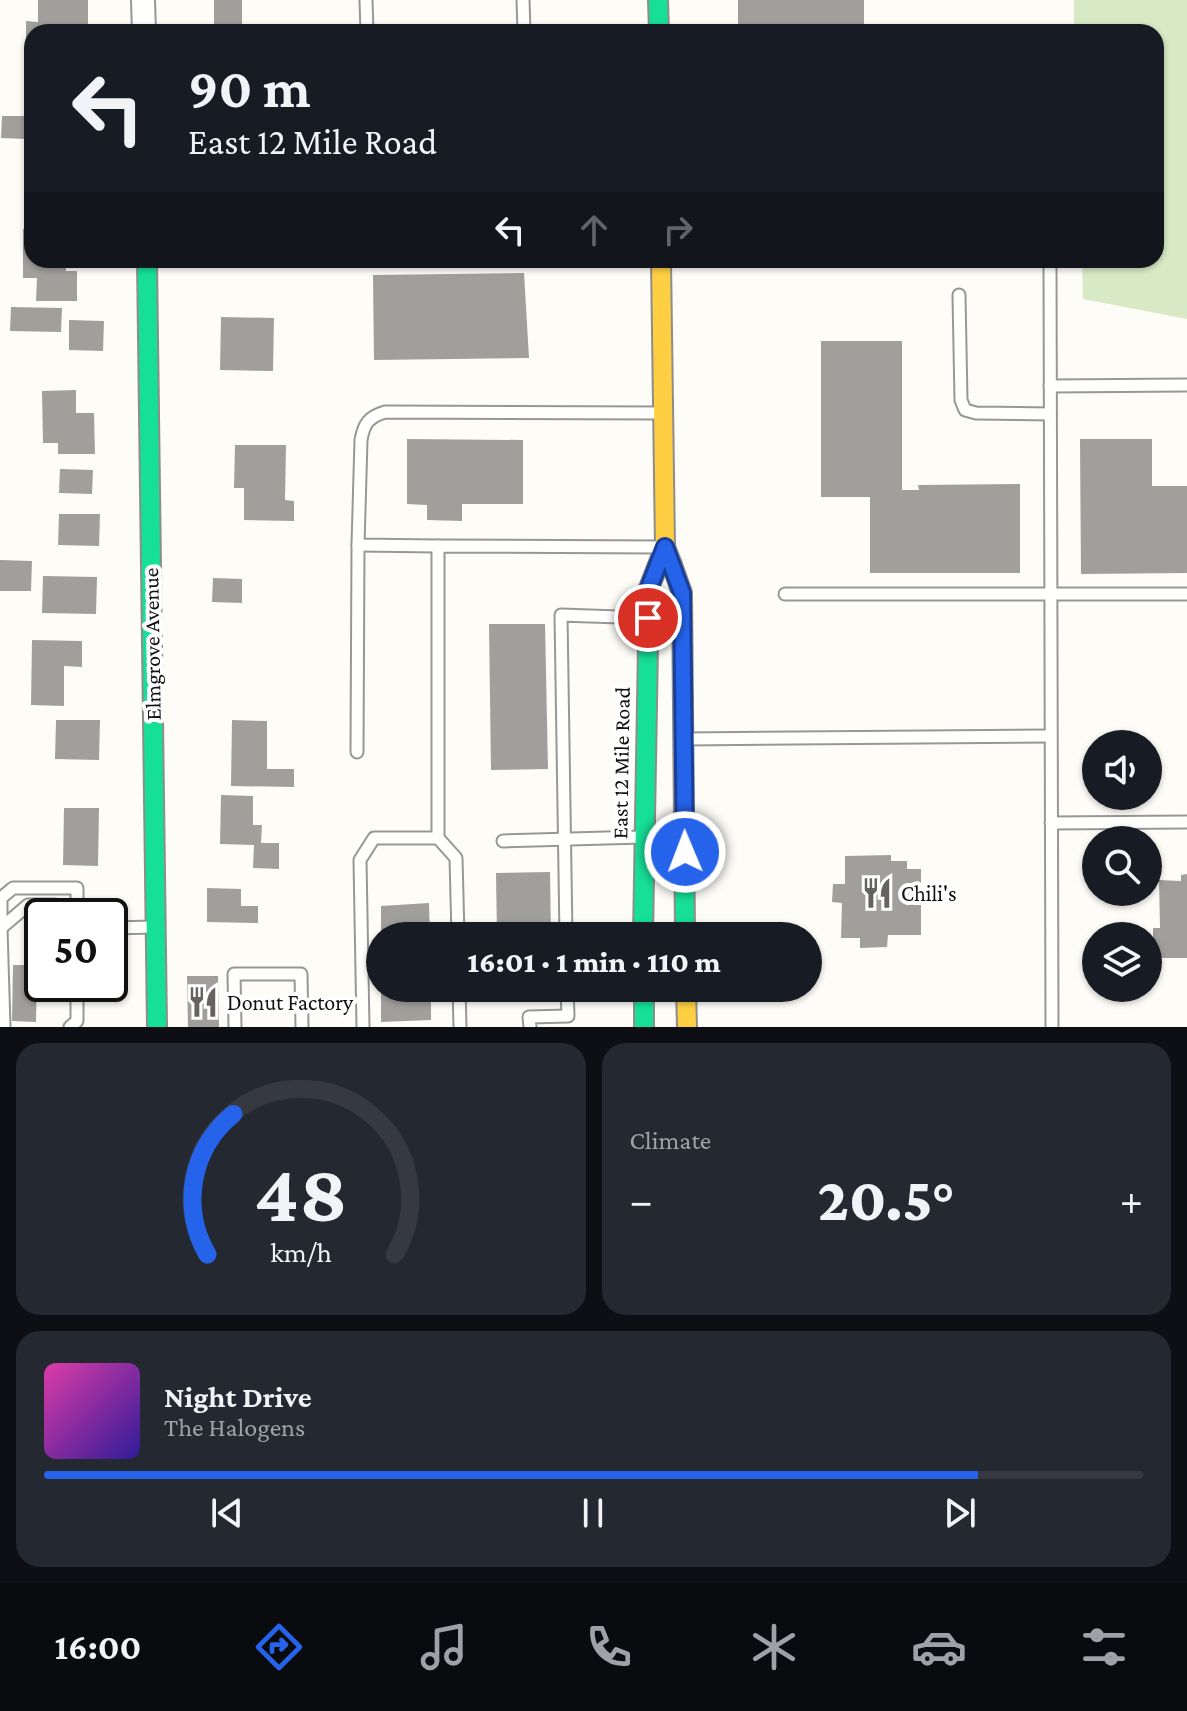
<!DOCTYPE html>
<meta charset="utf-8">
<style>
:root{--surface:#171b24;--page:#242831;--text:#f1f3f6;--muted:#9ea1a6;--line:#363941;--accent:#2563eb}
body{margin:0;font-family:"Crimson Pro",serif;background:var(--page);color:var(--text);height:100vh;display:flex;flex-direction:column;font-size:30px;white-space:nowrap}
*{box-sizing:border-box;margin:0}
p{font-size:26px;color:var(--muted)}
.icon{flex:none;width:44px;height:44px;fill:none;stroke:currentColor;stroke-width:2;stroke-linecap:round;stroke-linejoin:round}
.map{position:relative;height:1027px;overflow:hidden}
.sheet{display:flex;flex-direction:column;gap:16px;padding:16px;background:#0d0f14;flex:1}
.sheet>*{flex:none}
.hud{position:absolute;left:24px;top:24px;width:1140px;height:244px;border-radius:24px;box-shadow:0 2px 6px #0004;background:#171b24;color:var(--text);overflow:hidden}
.fabs{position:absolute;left:1082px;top:730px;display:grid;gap:16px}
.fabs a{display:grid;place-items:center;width:80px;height:80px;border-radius:50%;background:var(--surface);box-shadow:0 2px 6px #0004;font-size:40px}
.speed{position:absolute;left:24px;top:898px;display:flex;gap:16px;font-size:40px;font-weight:700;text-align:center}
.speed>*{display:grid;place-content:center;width:104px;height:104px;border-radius:50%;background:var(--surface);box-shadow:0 2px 6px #0004;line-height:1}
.speed .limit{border:4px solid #111;border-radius:12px;background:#fff;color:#111}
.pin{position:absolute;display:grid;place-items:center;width:68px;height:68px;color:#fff;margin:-34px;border:4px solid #fff;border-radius:50%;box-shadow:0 2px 8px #0007}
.me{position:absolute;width:88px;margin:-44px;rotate:359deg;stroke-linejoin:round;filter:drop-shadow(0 0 6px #0008)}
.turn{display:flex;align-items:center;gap:28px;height:168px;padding:0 32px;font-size:36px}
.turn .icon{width:104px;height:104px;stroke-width:2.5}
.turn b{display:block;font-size:56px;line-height:68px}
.lanes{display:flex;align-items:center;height:76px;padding:0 32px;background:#0003;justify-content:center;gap:40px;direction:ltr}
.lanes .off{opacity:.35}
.big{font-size:60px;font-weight:800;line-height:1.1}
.sheet .widget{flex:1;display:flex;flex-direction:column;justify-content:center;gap:12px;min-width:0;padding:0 28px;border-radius:24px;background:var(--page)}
.sheet .dial{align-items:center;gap:0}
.dial svg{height:208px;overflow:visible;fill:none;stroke:var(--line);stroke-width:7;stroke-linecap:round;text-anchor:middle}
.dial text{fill:var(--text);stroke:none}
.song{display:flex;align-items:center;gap:24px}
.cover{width:96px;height:96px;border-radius:12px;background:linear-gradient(135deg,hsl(320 70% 55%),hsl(250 70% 35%))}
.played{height:8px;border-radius:4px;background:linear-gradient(90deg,var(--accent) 85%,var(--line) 85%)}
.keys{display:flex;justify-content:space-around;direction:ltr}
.heat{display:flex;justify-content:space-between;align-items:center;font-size:44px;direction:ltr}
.sheet .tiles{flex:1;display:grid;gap:16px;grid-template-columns:1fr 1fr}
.widget:last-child{grid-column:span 2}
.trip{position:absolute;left:366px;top:922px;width:456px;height:80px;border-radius:40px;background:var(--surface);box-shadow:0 2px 6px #0004;font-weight:800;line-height:80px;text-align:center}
.tab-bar{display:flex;height:128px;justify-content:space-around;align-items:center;background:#090b0e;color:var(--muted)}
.tab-bar .icon{width:56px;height:56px}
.tab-bar .selected{color:var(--accent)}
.tab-bar b{font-size:36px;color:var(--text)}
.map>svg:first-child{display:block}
</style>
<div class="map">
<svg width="1187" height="1027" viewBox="0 0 1187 1027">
<rect width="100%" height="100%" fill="#fdfcf7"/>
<polygon fill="#d8eac5" points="1074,0 1187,0 1187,319 1083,299 1082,260 1156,260 1156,32 1074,32"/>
<g fill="#a19f9c">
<polygon points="38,0 88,0 88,32 32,32 32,47 26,46 26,21 38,22"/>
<rect x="214" y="0" width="28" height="32"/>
<rect x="738" y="0" width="126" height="32"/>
<polygon points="2,116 26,116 26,139 1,138"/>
<polygon points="23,229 32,229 32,260 66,260 66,271 77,271 77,301 36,301 37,278 23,278"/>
<polygon points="524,273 529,358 374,360 373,275"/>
<polygon points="11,307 62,308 61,332 10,331"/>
<polygon points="221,317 274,318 273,371 220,370"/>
<polygon points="69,320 104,321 103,351 69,350"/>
<polygon points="821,341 902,341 902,490 919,490 918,485 1020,484 1020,573 870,573 870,497 821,497"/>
<polygon points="76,390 76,413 94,413 95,454 58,454 58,443 43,443 42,391"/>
<polygon points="407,439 523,440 523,504 462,504 462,521 427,520 427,505 407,504"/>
<polygon points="1080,439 1152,439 1152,486 1187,486 1187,573 1081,574"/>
<polygon points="235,445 286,445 285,500 294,501 294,521 244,520 244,488 234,488"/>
<polygon points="60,469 93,470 92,494 59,493"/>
<polygon points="59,514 100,514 99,546 58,545"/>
<polygon points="0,560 32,561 31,591 0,591"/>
<polygon points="43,576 97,577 96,614 42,613"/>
<polygon points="213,578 242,579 242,603 212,602"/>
<polygon points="489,624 545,624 548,769 491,770"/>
<polygon points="32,640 82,641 82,667 64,666 64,706 31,705"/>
<polygon points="56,720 100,720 99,760 55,759"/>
<polygon points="232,720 267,721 267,769 294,769 294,787 231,786"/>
<polygon points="221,795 253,796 253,825 262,825 261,843 279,843 279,869 253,868 254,845 220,844"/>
<polygon points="64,808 99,808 98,866 63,865"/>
<polygon points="891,855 891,861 907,861 907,869 921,869 921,935 888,935 887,947 860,948 860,938 841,938 842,903 832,902 833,884 845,884 845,856"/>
<polygon points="550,872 551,936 497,936 496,873"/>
<polygon points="1187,874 1187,958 1153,958 1153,928 1160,928 1159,880 1181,881 1181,875"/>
<polygon points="207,888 241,889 241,906 258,906 258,923 207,922"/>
<polygon points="429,903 430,936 381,936 381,906"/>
<polygon points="13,965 37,965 36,1022 12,1021"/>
<polygon points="187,976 218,976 219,1027 188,1027"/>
<polygon points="381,988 431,988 431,1020 381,1022"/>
</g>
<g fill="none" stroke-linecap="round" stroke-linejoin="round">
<defs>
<g id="lane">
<polyline points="366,0 367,32"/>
<polyline points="523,0 524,32"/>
<polyline points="1050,260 1052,1027"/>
<polyline points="959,295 961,400 965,410 976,413 1050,414"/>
<polyline points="1050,386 1187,385"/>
<path d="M 438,546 L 358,545 L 361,440 C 364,423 369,417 385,412 L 662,413"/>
<polyline points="785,594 1187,594"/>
<polyline points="684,739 1050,736"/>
<polyline points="357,752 358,545"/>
<polyline points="1051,823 1187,822"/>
<polyline points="438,838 438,546 661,547"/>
<polyline points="503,841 642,837"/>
<polyline points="1,928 1,898 13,888 77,888 77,916"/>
<polyline points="110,928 155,927"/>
<polyline points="566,936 561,615 648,618"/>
<polyline points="459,988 460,1027"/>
<polyline points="4,1027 1,928 28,905 55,905 66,916"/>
<polyline points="70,1027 77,1021 77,984"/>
<polyline points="235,1027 234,974 301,974 302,1027"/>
<polyline points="363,1027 360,860 374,838 438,838 456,858 458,936"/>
<polyline points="530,1027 529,1017 568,1016 567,988"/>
</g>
<polyline id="street" points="143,0 144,32"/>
<g id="fast">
<polyline points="658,0 659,32"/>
<polyline points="147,260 157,1027"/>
<polyline points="684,821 685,936"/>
<polyline points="643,936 649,588 665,547"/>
<polyline points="644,988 644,1027"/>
</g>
<g id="slow">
<polyline points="661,260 665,547 672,565"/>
<polyline points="686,988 687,1027"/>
</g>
<polyline id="jam" points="672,565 682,593 684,821"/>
</defs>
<use href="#lane" stroke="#979795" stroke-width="15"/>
<use href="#street" stroke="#979795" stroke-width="26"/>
<use href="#fast" stroke="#8e8d8b" stroke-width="22"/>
<use href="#slow" stroke="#8e8d8b" stroke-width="22"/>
<use href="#jam" stroke="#8e8d8b" stroke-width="22"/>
<use href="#lane" stroke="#fffffe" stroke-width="11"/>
<use href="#street" stroke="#fffffe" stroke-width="22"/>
<use href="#fast" stroke="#16e098" stroke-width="18"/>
<use href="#slow" stroke="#ffcf43" stroke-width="18"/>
<use href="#jam" stroke="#f24e42" stroke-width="18"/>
</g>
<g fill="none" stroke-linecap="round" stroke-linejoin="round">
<defs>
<polyline id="route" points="648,618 649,588 665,547 682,593 685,852"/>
</defs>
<use href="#route" stroke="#184099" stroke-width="20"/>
<use href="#route" stroke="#2563eb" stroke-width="14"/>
</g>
<defs>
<symbol id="restaurant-bare" viewBox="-9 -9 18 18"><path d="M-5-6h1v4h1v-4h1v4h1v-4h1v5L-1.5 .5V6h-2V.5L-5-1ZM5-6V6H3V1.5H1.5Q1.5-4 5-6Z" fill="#646362" stroke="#fff" stroke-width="2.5" paint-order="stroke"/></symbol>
</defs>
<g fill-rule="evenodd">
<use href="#restaurant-bare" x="855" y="871" width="44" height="44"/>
<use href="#restaurant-bare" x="181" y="980" width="44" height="44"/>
</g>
<g text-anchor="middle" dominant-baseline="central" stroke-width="8" stroke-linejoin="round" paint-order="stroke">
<g font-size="22" fill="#111" stroke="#fff">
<text transform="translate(152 644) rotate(-91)">Elmgrove Avenue</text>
<text transform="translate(621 763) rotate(-89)">East 12 Mile Road</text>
</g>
<g font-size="22" fill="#111" stroke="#fff" text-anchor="start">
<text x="901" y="893">Chili's</text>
<text x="227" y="1002">Donut Factory</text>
</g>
</g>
</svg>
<div class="fabs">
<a><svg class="icon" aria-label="sound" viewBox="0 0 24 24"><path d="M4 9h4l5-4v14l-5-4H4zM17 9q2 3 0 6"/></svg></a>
<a><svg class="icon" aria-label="search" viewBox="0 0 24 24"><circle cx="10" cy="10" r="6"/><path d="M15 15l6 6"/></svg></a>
<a><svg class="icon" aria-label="layers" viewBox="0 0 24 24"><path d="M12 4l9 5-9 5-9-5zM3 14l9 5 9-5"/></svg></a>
</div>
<div class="speed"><div class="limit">50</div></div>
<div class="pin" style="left:648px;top:618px;background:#d93025"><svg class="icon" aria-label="arrive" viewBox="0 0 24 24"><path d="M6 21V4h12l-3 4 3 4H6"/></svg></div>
<svg class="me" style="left:685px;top:852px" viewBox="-20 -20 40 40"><circle r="17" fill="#2563eb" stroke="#fff" stroke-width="3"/><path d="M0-11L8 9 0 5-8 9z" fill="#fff"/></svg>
<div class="trip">16:01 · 1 min · 110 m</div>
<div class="hud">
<div class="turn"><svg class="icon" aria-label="left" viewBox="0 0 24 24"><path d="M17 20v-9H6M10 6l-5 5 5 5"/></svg><div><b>90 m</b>East 12 Mile Road</div></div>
<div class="lanes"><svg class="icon" aria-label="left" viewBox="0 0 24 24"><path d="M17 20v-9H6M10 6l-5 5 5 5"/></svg><svg class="icon off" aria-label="ahead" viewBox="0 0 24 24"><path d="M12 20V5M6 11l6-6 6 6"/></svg><svg class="icon off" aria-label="right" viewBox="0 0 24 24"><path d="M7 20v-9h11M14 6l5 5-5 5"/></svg></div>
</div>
</div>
<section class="sheet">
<div class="tiles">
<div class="widget dial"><svg viewBox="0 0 100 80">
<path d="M14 69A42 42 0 1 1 86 69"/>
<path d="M14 69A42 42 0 0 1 24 15" stroke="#2563eb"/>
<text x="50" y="56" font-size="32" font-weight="700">48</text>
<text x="50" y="72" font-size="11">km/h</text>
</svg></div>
<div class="widget"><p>Climate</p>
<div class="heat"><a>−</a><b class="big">20.5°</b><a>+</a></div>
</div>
<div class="widget">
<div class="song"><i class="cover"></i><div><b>Night Drive</b><p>The Halogens</p></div></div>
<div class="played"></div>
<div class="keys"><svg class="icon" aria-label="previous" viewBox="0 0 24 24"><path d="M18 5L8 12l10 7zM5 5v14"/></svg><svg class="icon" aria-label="pause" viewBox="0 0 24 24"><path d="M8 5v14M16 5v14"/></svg><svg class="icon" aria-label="next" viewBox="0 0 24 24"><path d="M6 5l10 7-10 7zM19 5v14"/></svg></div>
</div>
</div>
</section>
<nav class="tab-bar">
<b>16:00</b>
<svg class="icon selected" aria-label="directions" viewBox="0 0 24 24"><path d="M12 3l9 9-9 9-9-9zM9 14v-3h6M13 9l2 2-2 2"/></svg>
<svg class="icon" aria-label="music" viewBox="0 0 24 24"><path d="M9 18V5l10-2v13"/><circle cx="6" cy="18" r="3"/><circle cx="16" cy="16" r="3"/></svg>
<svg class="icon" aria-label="phone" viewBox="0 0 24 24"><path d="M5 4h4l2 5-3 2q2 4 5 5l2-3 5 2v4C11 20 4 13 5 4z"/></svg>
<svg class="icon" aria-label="climate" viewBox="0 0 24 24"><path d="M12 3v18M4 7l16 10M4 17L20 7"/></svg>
<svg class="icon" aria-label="car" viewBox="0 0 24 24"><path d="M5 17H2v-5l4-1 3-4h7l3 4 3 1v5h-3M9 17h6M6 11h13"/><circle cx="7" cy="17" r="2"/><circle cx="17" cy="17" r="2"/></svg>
<svg class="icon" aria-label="filters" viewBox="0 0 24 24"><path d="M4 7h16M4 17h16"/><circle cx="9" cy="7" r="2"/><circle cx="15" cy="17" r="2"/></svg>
</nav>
